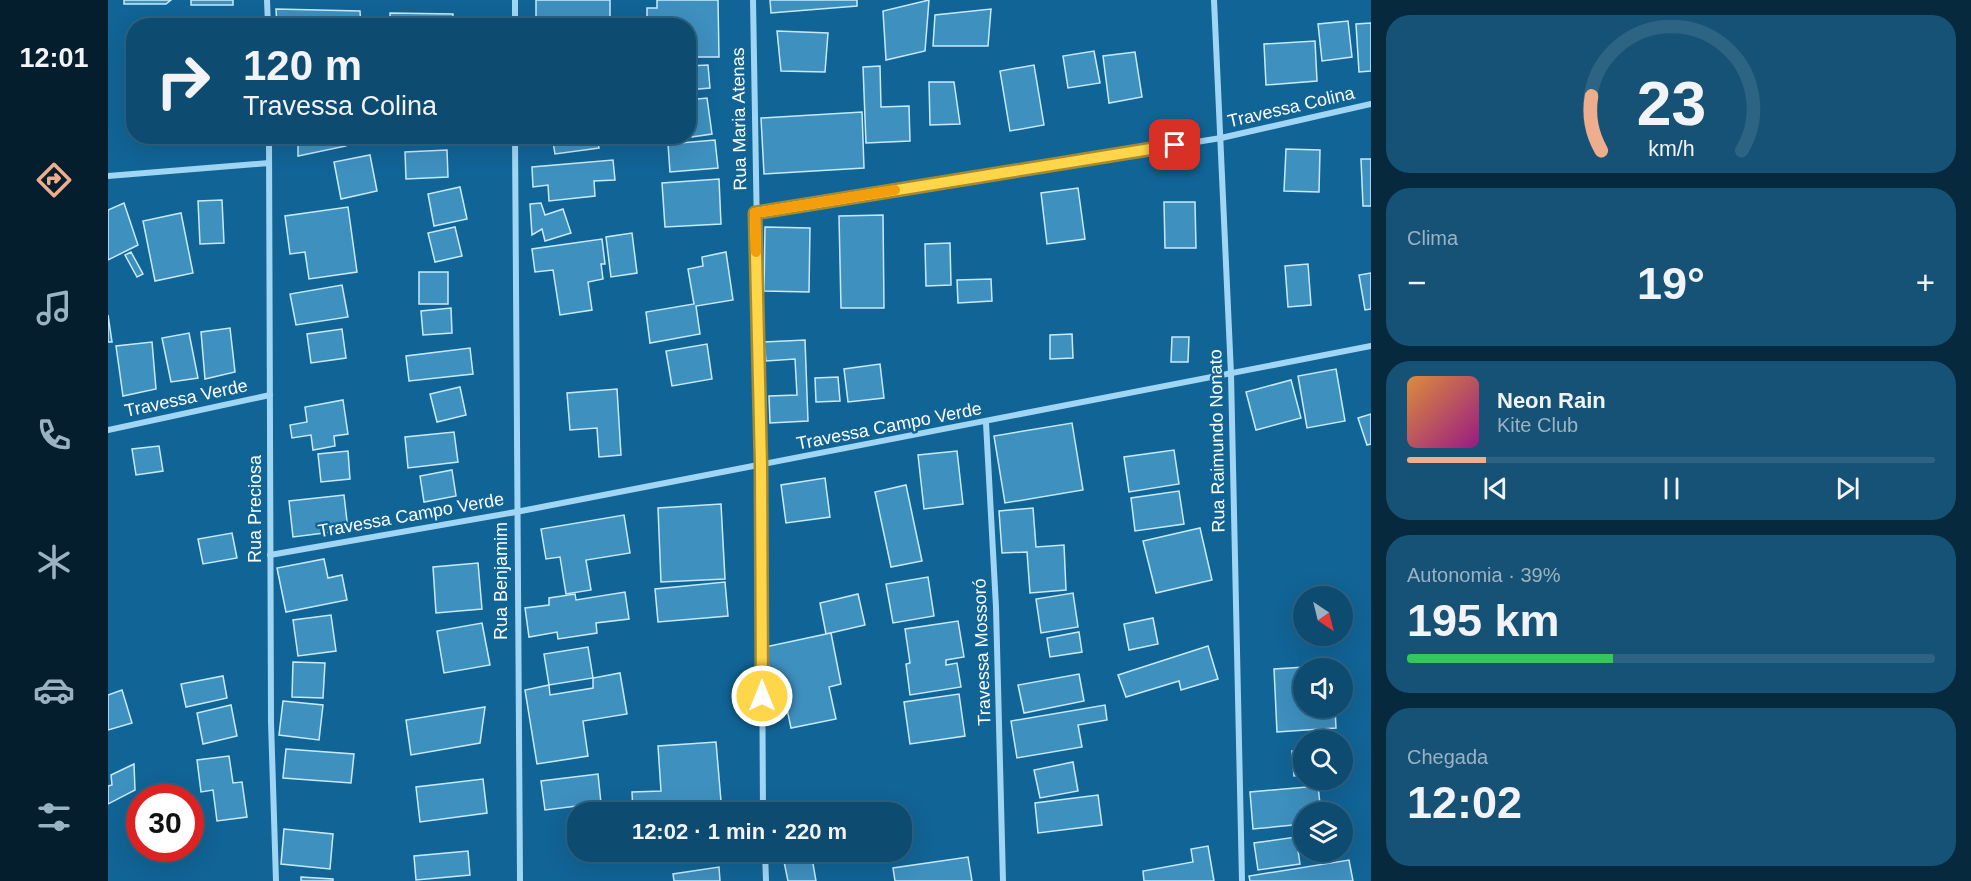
<!DOCTYPE html>
<html lang="pt">
<meta charset="utf-8">
<style>
:root{--surface:#0d4b70;--page:#165275;--text:#f1f3f6;--muted:#9ab3c3;--line:#2d6383;--accent:#eead8d}
body{margin:0;font-family:Arial,sans-serif;background:var(--page);color:var(--text);height:100vh;display:flex;flex-direction:column;font-size:22px;white-space:nowrap}
*{box-sizing:border-box;margin:0}
p{font-size:20px;color:var(--muted)}
.icon{flex:none;width:33px;height:33px;fill:none;stroke:currentColor;stroke-width:2;stroke-linecap:round;stroke-linejoin:round}
.map{position:relative;flex:1;overflow:hidden}
.panel{display:flex;flex-direction:column;gap:15px;padding:15px;background:#07293e;width:600px}
.panel>*{flex:none}
.banner{position:absolute;left:18px;top:18px;width:570px;height:126px;border-radius:24px;box-shadow:0 6px 24px #0002,0 0 0 2px var(--line);background:#0d4b70;color:var(--text);overflow:hidden}
.needle{width:39px;rotate:145deg}
.controls{position:absolute;left:1185px;top:586px;display:grid;gap:12px}
.controls a{display:grid;place-items:center;width:60px;height:60px;border-radius:50%;background:var(--surface);box-shadow:0 6px 24px #0002,0 0 0 2px var(--line);font-size:30px}
.speed{position:absolute;left:18px;top:784px;display:flex;gap:12px;font-size:30px;font-weight:700;text-align:center}
.speed>*{display:grid;place-content:center;width:78px;height:78px;border-radius:50%;background:var(--surface);box-shadow:0 6px 24px #0002,0 0 0 2px var(--line);line-height:1}
.speed .limit{border:9px solid #d22;background:#fff;color:#111}
.pin{position:absolute;display:grid;place-items:center;width:51px;height:51px;color:#fff;margin:-26px;border-radius:12px;box-shadow:0 3px 9px #0006}
.me{position:absolute;width:66px;margin:-33px;rotate:0deg;stroke-linejoin:round;filter:drop-shadow(0 0 4px #0008)}
.turn{display:flex;align-items:center;gap:21px;height:126px;padding:0 18px;font-size:27px}
.turn .icon{width:78px;height:78px;stroke-width:2.5}
.turn b{display:block;font-size:42px;line-height:51px}
.big{font-size:45px;font-weight:700;line-height:1.1}
.panel .widget{flex:1;display:flex;flex-direction:column;justify-content:center;gap:9px;min-width:0;padding:0 21px;border-radius:24px;background:var(--page)}
.panel .dial{align-items:center;gap:0}
.dial svg{height:156px;overflow:visible;fill:none;stroke:var(--line);stroke-width:7;stroke-linecap:round;text-anchor:middle}
.dial text{fill:var(--text);stroke:none}
.song{display:flex;align-items:center;gap:18px}
.cover{width:72px;height:72px;border-radius:9px;background:linear-gradient(135deg,hsl(30 70% 55%),hsl(310 70% 35%))}
.played{height:6px;border-radius:3px;background:linear-gradient(90deg,var(--accent) 15%,var(--line) 15%)}
.keys{display:flex;justify-content:space-around;direction:ltr}
.heat{display:flex;justify-content:space-between;align-items:center;font-size:33px;direction:ltr}
.charge{height:9px;border-radius:4px;background:linear-gradient(90deg,#34c759 39%,var(--line) 0)}
.trip{position:absolute;left:459px;top:802px;width:345px;height:60px;border-radius:24px;background:var(--surface);box-shadow:0 6px 24px #0002,0 0 0 2px var(--line);font-weight:700;line-height:60px;text-align:center}
main{display:flex;flex:1;min-height:0}
.tabs{display:flex;flex-direction:column;width:108px;justify-content:space-around;align-items:center;background:#051e2d;color:var(--muted)}
.tabs .icon{width:42px;height:42px}
.tabs .active{color:var(--accent)}
.tabs b{font-size:27px;color:var(--text)}
.map>svg:first-child{display:block}
</style>
<main>
<nav class="tabs">
<b>12:01</b>
<svg class="icon active" aria-label="directions" viewBox="0 0 24 24"><path d="M12 3l9 9-9 9-9-9zM9 14v-3h6M13 9l2 2-2 2"/></svg>
<svg class="icon" aria-label="music" viewBox="0 0 24 24"><path d="M9 18V5l10-2v13"/><circle cx="6" cy="18" r="3"/><circle cx="16" cy="16" r="3"/></svg>
<svg class="icon" aria-label="phone" viewBox="0 0 24 24"><path d="M5 4h4l2 5-3 2q2 4 5 5l2-3 5 2v4C11 20 4 13 5 4z"/></svg>
<svg class="icon" aria-label="climate" viewBox="0 0 24 24"><path d="M12 3v18M4 7l16 10M4 17L20 7"/></svg>
<svg class="icon" aria-label="car" viewBox="0 0 24 24"><path d="M5 17H2v-5l4-1 3-4h7l3 4 3 1v5h-3M9 17h6M6 11h13"/><circle cx="7" cy="17" r="2"/><circle cx="17" cy="17" r="2"/></svg>
<svg class="icon" aria-label="filters" viewBox="0 0 24 24"><path d="M4 7h16M4 17h16"/><circle cx="9" cy="7" r="2"/><circle cx="15" cy="17" r="2"/></svg>
</nav>
<div class="map">
<svg width="1263" height="881" viewBox="0 0 1263 881">
<rect width="100%" height="100%" fill="#116496"/>
<g fill="#3e90bf" stroke="#c8eafe" stroke-width="1.5">
<polygon points="16,0 63,0 58,4 16,4"/>
<rect x="83" y="0" width="42" height="5"/>
<rect x="428" y="0" width="74" height="19"/>
<polygon points="549,0 610,0 611,57 580,57 580,26 539,26 539,8 549,8"/>
<polygon points="662,0 749,0 749,6 663,13"/>
<polygon points="821,0 817,51 778,60 775,11"/>
<polygon points="168,9 252,11 253,26 169,26"/>
<polygon points="883,9 880,46 825,46 827,15"/>
<polygon points="282,13 345,14 344,26 282,26"/>
<polygon points="1240,21 1244,57 1214,61 1210,24"/>
<polygon points="1263,23 1263,71 1251,72 1248,24"/>
<polygon points="669,31 720,33 717,72 673,71"/>
<polygon points="1207,41 1209,81 1158,85 1156,44"/>
<polygon points="986,51 992,83 960,88 955,56"/>
<polygon points="1027,52 1034,97 1001,103 995,56"/>
<polygon points="600,65 602,88 580,90 580,66"/>
<polygon points="926,65 936,125 902,131 892,71"/>
<polygon points="772,66 773,107 801,106 802,141 758,143 755,67"/>
<polygon points="821,82 846,82 852,124 822,125"/>
<polygon points="599,98 604,134 556,141 555,136 580,136 580,100"/>
<polygon points="754,112 756,168 656,174 653,118"/>
<polygon points="190,136 238,136 238,146 190,156"/>
<polygon points="285,136 336,136 336,138 285,142"/>
<polygon points="444,136 489,136 491,148 447,154"/>
<polygon points="607,140 610,168 562,172 560,144"/>
<polygon points="1178,149 1212,150 1211,192 1176,191"/>
<polygon points="339,150 340,177 298,179 297,152"/>
<polygon points="262,155 269,191 233,199 226,162"/>
<polygon points="1253,159 1263,159 1263,206 1255,206"/>
<polygon points="505,160 507,180 486,181 487,196 441,201 440,185 425,187 424,167"/>
<polygon points="611,179 613,224 557,227 554,183"/>
<polygon points="352,187 359,219 326,226 320,194"/>
<polygon points="970,188 977,239 939,244 933,193"/>
<polygon points="114,200 116,243 92,244 90,201"/>
<polygon points="1056,202 1087,202 1088,248 1057,248"/>
<polygon points="16,203 30,245 0,260 0,210"/>
<polygon points="433,203 437,215 455,209 463,233 437,241 434,229 424,235 422,204"/>
<polygon points="240,207 249,272 201,279 197,252 182,254 177,216"/>
<polygon points="73,213 85,273 47,281 35,221"/>
<polygon points="775,215 776,308 733,308 731,216"/>
<polygon points="347,227 354,256 327,262 320,233"/>
<polygon points="657,227 702,228 701,292 656,291"/>
<polygon points="524,233 529,273 503,277 498,237"/>
<polygon points="494,239 497,264 493,264 495,279 480,282 484,310 452,315 445,270 427,272 424,249"/>
<polygon points="842,243 843,285 818,286 817,244"/>
<polygon points="23,252 35,274 29,277 17,255"/>
<polygon points="618,252 625,300 588,306 592,334 542,343 538,312 586,304 580,269 595,266 594,257"/>
<polygon points="1200,264 1203,305 1180,307 1177,266"/>
<rect x="311" y="272" width="29" height="32"/>
<polygon points="1263,273 1263,309 1257,310 1251,275"/>
<polygon points="883,279 884,301 850,303 849,280"/>
<polygon points="234,285 240,317 188,325 182,294"/>
<polygon points="343,308 344,333 315,335 313,311"/>
<polygon points="0,315 4,342 0,342"/>
<polygon points="122,328 127,372 97,379 93,332"/>
<polygon points="234,329 238,358 203,363 199,334"/>
<polygon points="81,333 90,378 63,382 54,338"/>
<polygon points="964,334 965,358 942,359 942,335"/>
<polygon points="1064,337 1081,337 1080,362 1063,362"/>
<polygon points="697,340 700,421 662,423 661,396 689,395 687,359 658,361 656,342"/>
<polygon points="44,342 48,389 15,396 8,346"/>
<polygon points="599,344 604,379 564,386 558,351"/>
<polygon points="362,348 365,374 301,381 298,356"/>
<polygon points="772,364 776,398 740,402 736,369"/>
<polygon points="1228,369 1237,421 1199,428 1190,376"/>
<polygon points="730,377 732,401 708,402 707,378"/>
<polygon points="1183,380 1193,418 1148,430 1138,392"/>
<polygon points="352,387 358,415 329,422 322,394"/>
<polygon points="509,389 513,455 491,457 489,428 462,430 459,393"/>
<polygon points="235,400 240,434 226,436 227,446 205,450 203,435 184,438 182,425 199,422 197,407"/>
<polygon points="1263,414 1263,444 1259,445 1250,418"/>
<polygon points="964,423 975,490 897,503 886,436"/>
<polygon points="346,432 350,462 300,468 297,437"/>
<polygon points="51,446 55,471 28,475 24,449"/>
<polygon points="1066,450 1071,484 1021,492 1016,457"/>
<polygon points="240,451 242,479 213,482 210,454"/>
<polygon points="849,451 855,504 816,509 810,455"/>
<polygon points="344,470 348,496 316,502 312,476"/>
<polygon points="717,478 722,517 678,523 673,485"/>
<polygon points="798,485 814,561 783,567 767,492"/>
<polygon points="1071,491 1076,524 1027,531 1023,498"/>
<polygon points="236,495 240,530 185,537 181,501"/>
<polygon points="613,504 617,579 553,582 550,508"/>
<polygon points="925,508 928,547 956,545 958,590 922,593 919,552 894,553 891,511"/>
<polygon points="516,515 522,553 478,560 483,590 458,594 452,557 438,559 433,529"/>
<polygon points="1092,528 1104,580 1048,593 1035,541"/>
<polygon points="124,533 129,558 95,564 90,539"/>
<polygon points="216,559 220,578 234,575 239,600 178,612 169,568"/>
<polygon points="370,563 374,609 328,613 325,567"/>
<polygon points="820,577 826,616 785,623 778,584"/>
<polygon points="617,582 620,616 550,622 547,589"/>
<polygon points="517,592 521,619 488,623 489,633 450,639 449,632 421,637 417,608 441,605 441,598 467,594 468,600"/>
<polygon points="965,593 970,627 933,633 928,599"/>
<polygon points="750,594 757,625 718,634 712,603"/>
<polygon points="223,615 228,651 190,656 185,620"/>
<polygon points="1045,618 1050,644 1021,650 1016,624"/>
<polygon points="850,621 856,657 838,660 838,665 849,663 853,687 802,695 798,664 802,663 797,629"/>
<polygon points="374,623 382,665 336,673 329,631"/>
<polygon points="971,632 974,652 942,657 939,638"/>
<polygon points="723,633 733,684 721,687 728,719 683,728 674,685 665,687 657,647"/>
<polygon points="1100,646 1110,679 1073,690 1071,681 1018,697 1010,675"/>
<polygon points="480,647 485,678 441,685 436,654"/>
<polygon points="185,662 217,663 215,698 184,697"/>
<polygon points="1197,667 1196,708 1227,708 1228,728 1169,732 1166,669"/>
<polygon points="512,673 519,714 475,721 480,756 429,764 417,690 441,685 442,695 485,688 485,678"/>
<polygon points="971,674 976,701 916,713 910,685"/>
<polygon points="115,676 119,698 78,707 73,684"/>
<polygon points="14,690 24,723 0,730 0,695"/>
<polygon points="851,694 857,736 802,744 796,702"/>
<polygon points="175,701 215,705 211,740 171,735"/>
<polygon points="123,705 129,736 95,744 89,713"/>
<polygon points="997,705 999,720 970,725 974,747 909,758 903,721"/>
<polygon points="377,707 372,743 303,755 298,720"/>
<polygon points="608,742 613,801 582,804 582,813 525,813 524,792 553,791 550,746"/>
<polygon points="178,749 246,754 243,783 175,778"/>
<polygon points="1196,750 1196,775 1186,776 1184,751"/>
<polygon points="121,756 125,783 134,782 139,817 109,821 105,790 93,792 89,760"/>
<polygon points="965,762 970,791 932,798 926,770"/>
<polygon points="26,764 27,790 0,804 0,786 4,785 3,775"/>
<polygon points="490,774 493,803 437,810 433,781"/>
<polygon points="375,779 379,813 312,822 308,787"/>
<polygon points="1210,786 1213,813 1196,813 1196,824 1145,829 1142,792"/>
<polygon points="990,795 994,825 930,833 927,803"/>
<polygon points="176,829 225,834 222,869 173,864"/>
<polygon points="1188,837 1192,864 1150,870 1146,843"/>
<polygon points="1100,846 1106,881 1036,881 1035,871 1085,862 1083,849"/>
<polygon points="360,851 362,875 308,880 306,856"/>
<polygon points="674,852 703,852 708,881 680,881"/>
<polygon points="860,857 864,881 787,881 785,868"/>
<polygon points="1241,860 1245,881 1142,881 1141,876"/>
<polygon points="611,867 612,881 566,881 565,874"/>
<polygon points="193,877 225,879 225,881 193,881"/>
</g>
<g fill="none" stroke-linecap="round" stroke-linejoin="round">
<g stroke="#a0d6f4" stroke-width="6">
<polyline points="159,0 160,26"/>
<polyline points="407,0 407,26"/>
<polyline points="645,0 653,465 655,813"/>
<polyline points="1106,0 1123,374 1134,881"/>
<polyline points="161,136 163,722 168,881"/>
<polyline points="407,136 412,881"/>
<polyline points="0,176 161,163"/>
<polyline points="647,213 1113,138 1263,104"/>
<polyline points="878,423 888,607 895,881"/>
<polyline points="0,430 162,395"/>
<polyline points="162,555 408,512 1263,346"/>
<polyline points="657,852 658,881"/>
</g>
</g>
<g fill="none" stroke-linecap="round" stroke-linejoin="round">
<defs>
<polyline id="route" points="654,696 653,465 647,213 1067,145"/>
</defs>
<use href="#route" stroke="#a68a30" stroke-width="15"/>
<use href="#route" stroke="#ffd54a" stroke-width="10"/>
<polyline stroke="#f59e0b" stroke-width="10" points="648,252 647,213 787,190"/>
</g>
<g text-anchor="middle" dominant-baseline="central" stroke-width="5" stroke-linejoin="round" paint-order="stroke">
<g font-size="18" fill="#fff" stroke="#116496">
<text transform="translate(1183 107) rotate(-13)">Travessa Colina</text>
<text transform="translate(631 119) rotate(-91)">Rua Maria Atenas</text>
<text transform="translate(78 398) rotate(-12)">Travessa Verde</text>
<text transform="translate(781 426) rotate(-11)">Travessa Campo Verde</text>
<text transform="translate(1109 441) rotate(-91)">Rua Raimundo Nonato</text>
<text transform="translate(147 509) rotate(-90)">Rua Preciosa</text>
<text transform="translate(303 515) rotate(-10)">Travessa Campo Verde</text>
<text transform="translate(393 581) rotate(-90)">Rua Benjamim</text>
<text transform="translate(874 652) rotate(-92)">Travessa Mossoró</text>
</g>
</g>
</svg>
<div class="controls">
<a><svg class="needle" viewBox="-14 -14 28 28"><path d="M0-13l5 13h-10z" fill="#e53935"/><path d="M0 13l5-13h-10z" fill="#9ab3c3"/></svg></a>
<a><svg class="icon" aria-label="sound" viewBox="0 0 24 24"><path d="M4 9h4l5-4v14l-5-4H4zM17 9q2 3 0 6"/></svg></a>
<a><svg class="icon" aria-label="search" viewBox="0 0 24 24"><circle cx="10" cy="10" r="6"/><path d="M15 15l6 6"/></svg></a>
<a><svg class="icon" aria-label="layers" viewBox="0 0 24 24"><path d="M12 4l9 5-9 5-9-5zM3 14l9 5 9-5"/></svg></a>
</div>
<div class="speed"><div class="limit">30</div></div>
<div class="pin" style="left:1067px;top:145px;background:#d93025"><svg class="icon" aria-label="arrive" viewBox="0 0 24 24"><path d="M6 21V4h12l-3 4 3 4H6"/></svg></div>
<svg class="me" style="left:654px;top:696px" viewBox="-20 -20 40 40"><circle r="17" fill="#ffd54a" stroke="#fff" stroke-width="3"/><path d="M0-11L8 9 0 5-8 9z" fill="#fff"/></svg>
<div class="trip">12:02 · 1 min · 220 m</div>
<div class="banner">
<div class="turn"><svg class="icon" aria-label="right" viewBox="0 0 24 24"><path d="M7 20v-9h11M14 6l5 5-5 5"/></svg><div><b>120 m</b>Travessa Colina</div></div>
</div>
</div>
<section class="panel">
<div class="widget dial"><svg viewBox="0 0 100 80">
<path d="M14 69A42 42 0 1 1 86 69"/>
<path d="M14 69A42 42 0 0 1 9 41" stroke="#eead8d"/>
<text x="50" y="56" font-size="32" font-weight="700">23</text>
<text x="50" y="72" font-size="11">km/h</text>
</svg></div>
<div class="widget"><p>Clima</p>
<div class="heat"><a>−</a><b class="big">19°</b><a>+</a></div>
</div>
<div class="widget">
<div class="song"><i class="cover"></i><div><b>Neon Rain</b><p>Kite Club</p></div></div>
<div class="played"></div>
<div class="keys"><svg class="icon" aria-label="previous" viewBox="0 0 24 24"><path d="M18 5L8 12l10 7zM5 5v14"/></svg><svg class="icon" aria-label="pause" viewBox="0 0 24 24"><path d="M8 5v14M16 5v14"/></svg><svg class="icon" aria-label="next" viewBox="0 0 24 24"><path d="M6 5l10 7-10 7zM19 5v14"/></svg></div>
</div>
<div class="widget"><p>Autonomia · 39%</p><b class="big">195 km</b><div class="charge"></div></div>
<div class="widget"><p>Chegada</p><b class="big">12:02</b></div>
</section>
</main>
